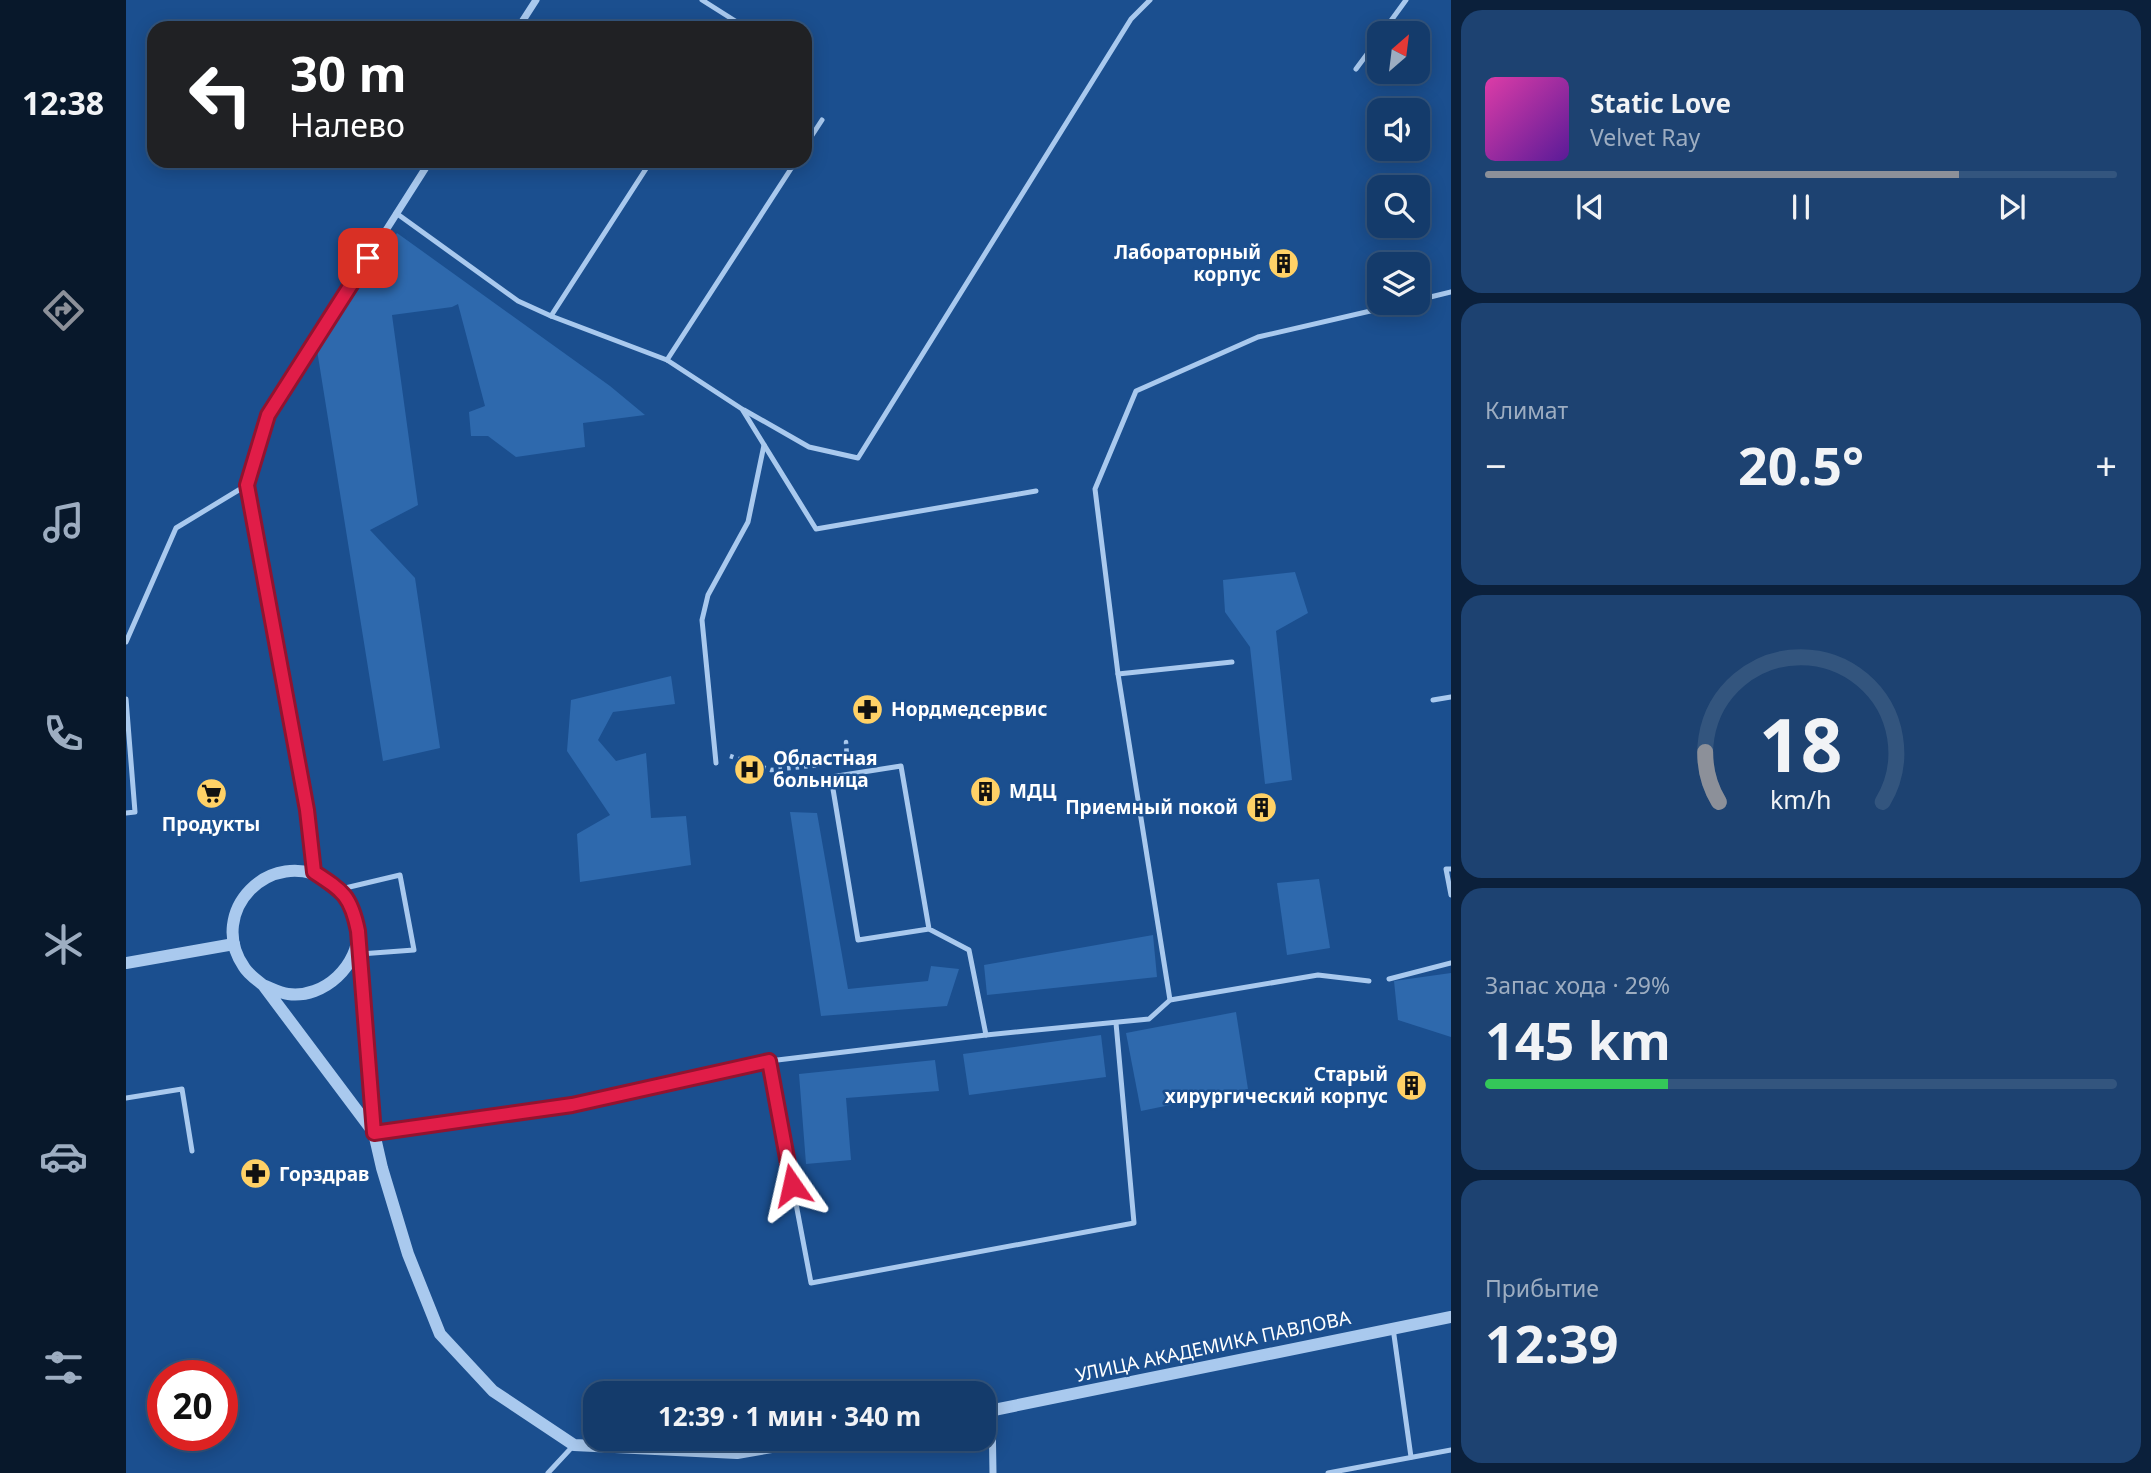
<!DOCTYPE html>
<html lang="ru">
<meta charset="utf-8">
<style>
:root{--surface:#143b6b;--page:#1d4271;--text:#f1f3f6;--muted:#9dadc1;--line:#33557e;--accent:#8c9099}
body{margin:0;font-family:"Noto Sans",sans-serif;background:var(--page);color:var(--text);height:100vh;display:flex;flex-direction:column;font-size:26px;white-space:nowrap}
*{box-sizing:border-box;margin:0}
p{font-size:23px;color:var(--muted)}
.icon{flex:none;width:38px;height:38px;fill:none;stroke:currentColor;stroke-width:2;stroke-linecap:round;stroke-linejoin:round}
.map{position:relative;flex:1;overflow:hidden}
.panel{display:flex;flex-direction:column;gap:10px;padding:10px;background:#0b203b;width:700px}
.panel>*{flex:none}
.top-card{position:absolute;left:21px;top:21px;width:665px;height:147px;border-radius:21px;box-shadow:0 4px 18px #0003,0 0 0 2px var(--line);background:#202124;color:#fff;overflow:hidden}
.needle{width:46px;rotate:28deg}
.controls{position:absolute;left:1241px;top:21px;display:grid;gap:14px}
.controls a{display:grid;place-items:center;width:63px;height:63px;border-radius:14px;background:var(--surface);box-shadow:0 4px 18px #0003,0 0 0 2px var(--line);font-size:35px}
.speed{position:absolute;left:21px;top:1360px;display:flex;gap:14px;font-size:35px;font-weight:700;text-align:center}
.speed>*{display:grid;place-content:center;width:91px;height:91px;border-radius:50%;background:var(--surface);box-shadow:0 4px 18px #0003,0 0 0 2px var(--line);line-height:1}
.speed .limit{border:10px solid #d22;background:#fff;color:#111}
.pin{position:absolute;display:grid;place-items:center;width:60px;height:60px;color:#fff;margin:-30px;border-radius:14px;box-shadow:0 4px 10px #0006}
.me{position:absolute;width:77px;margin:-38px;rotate:349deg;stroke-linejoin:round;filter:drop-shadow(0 0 5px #0008)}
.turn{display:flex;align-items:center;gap:24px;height:147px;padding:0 28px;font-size:32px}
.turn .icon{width:91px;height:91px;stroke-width:2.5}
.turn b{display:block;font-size:49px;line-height:60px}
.big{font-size:52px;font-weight:700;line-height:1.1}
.panel .widget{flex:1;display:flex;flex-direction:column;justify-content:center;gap:10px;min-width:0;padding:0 24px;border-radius:21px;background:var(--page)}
.panel .dial{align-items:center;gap:0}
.dial svg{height:182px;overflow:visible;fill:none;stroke:var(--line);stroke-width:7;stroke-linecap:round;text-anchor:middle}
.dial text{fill:var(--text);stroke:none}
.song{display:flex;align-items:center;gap:21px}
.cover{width:84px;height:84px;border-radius:10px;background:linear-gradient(135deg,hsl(320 70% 55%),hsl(270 70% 35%))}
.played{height:7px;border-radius:4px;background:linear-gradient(90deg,var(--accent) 75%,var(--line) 75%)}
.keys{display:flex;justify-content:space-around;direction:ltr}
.heat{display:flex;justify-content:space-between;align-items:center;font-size:38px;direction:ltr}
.charge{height:10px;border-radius:5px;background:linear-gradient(90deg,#34c759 29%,var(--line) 0)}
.trip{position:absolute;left:457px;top:1381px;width:413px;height:70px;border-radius:21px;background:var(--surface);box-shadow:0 4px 18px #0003,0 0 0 2px var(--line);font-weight:700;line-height:70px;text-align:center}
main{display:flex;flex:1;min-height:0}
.menu{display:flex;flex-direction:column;width:126px;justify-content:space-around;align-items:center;background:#08182b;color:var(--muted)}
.menu .icon{width:49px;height:49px}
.menu .current{color:var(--accent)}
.menu b{font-size:32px;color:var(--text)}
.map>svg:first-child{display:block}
</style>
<main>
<nav class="menu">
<b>12:38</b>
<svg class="icon current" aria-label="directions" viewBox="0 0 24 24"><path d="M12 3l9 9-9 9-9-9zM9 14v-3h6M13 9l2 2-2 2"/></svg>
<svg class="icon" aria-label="music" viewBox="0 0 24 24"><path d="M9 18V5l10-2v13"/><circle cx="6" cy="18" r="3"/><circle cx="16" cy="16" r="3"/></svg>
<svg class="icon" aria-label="phone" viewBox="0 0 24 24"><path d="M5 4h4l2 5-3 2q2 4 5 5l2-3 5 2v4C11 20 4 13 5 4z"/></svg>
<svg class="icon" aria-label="climate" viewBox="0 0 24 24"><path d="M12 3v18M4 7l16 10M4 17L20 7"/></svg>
<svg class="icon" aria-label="car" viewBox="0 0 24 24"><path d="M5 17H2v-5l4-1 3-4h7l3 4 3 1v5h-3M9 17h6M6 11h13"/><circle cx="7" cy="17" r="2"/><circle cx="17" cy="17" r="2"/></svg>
<svg class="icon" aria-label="filters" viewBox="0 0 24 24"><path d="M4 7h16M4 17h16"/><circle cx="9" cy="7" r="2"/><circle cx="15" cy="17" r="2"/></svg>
</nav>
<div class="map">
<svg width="1325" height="1473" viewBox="0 0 1325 1473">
<rect width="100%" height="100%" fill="#1b4f8f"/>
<g fill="#2e69ad">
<polygon points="271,233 484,386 519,415 457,423 459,447 390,457 362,436 345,436 343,412 359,406 332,304 326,307 266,315 292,505 244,530 289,578 314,748 257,761 191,350"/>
<polygon points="1169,572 1182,613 1150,631 1166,780 1139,784 1124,647 1099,612 1097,580"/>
<polygon points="545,676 549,704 487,712 472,740 490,761 520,753 525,818 560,816 565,865 454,882 451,834 484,815 441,751 445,700"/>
<polygon points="664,812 691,813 722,989 802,981 805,966 833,969 821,1006 695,1016"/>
<polygon points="1193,879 1204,948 1161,955 1151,883"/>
<polygon points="1027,935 1031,977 861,995 858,965"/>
<polygon points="1325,973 1325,1037 1272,1020 1268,981"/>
<polygon points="1110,1012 1122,1089 1015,1111 1000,1033"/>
<polygon points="975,1035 980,1077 843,1095 837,1054"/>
<polygon points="809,1060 813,1091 720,1098 725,1160 680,1164 673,1074"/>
</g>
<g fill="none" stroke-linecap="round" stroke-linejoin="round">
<g stroke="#a9c9ee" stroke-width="4.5" stroke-dasharray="3.5 5" stroke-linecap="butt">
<polyline points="604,756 645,770 694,765"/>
<polyline points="721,761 720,742 721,757"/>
</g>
<g stroke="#a9c9ee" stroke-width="5">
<polyline points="576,0 614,24 611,28"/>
<polyline points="1256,33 1280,0"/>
<polyline points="1230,69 1253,38"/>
<polyline points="679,146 696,120"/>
<polyline points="270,213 392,301 425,316 541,360 616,409 690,529 910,491"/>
<polyline points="1292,300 1325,292"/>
<polyline points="425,316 525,161"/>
<polyline points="541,360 670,161"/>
<polyline points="618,410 683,447 732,458 1005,19 1024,0"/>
<polyline points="0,642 50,528 121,485"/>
<polyline points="992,674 1106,662"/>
<polyline points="0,699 9,812 0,813"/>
<polyline points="1307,700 1325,697"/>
<polyline points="590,763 576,620 582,595 622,522 638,445"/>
<polyline points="1325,869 1320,869 1325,895"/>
<polyline points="215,889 274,875 288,950 234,954"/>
<polyline points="803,929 732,940 705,777 775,766 803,929 843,950 860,1035"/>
<polyline points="1263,979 1325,963"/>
<polyline points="1044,1000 992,674 969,489 1010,391 1132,337 1279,303"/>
<polyline points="643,1061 685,1283 1008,1223 990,1023"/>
<polyline points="0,1098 56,1089 66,1151"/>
<polyline points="248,1133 446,1105 643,1061 860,1035 1023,1019 1044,1000 1192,975 1243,981"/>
<polyline points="1267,1328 1285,1457"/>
<polyline points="422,1473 448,1445"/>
<polyline points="1202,1473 1325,1450"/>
</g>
<g stroke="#a9c9ee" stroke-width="7">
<polyline points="392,28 410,0"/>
<polyline points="188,872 182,810 121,485 142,416 304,161"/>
<polyline points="866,1411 867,1473"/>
</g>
<g stroke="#a9c9ee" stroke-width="12">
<polyline points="232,931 248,1133 256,1168 282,1254 314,1334 367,1391 448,1445 611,1453 698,1438"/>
<polyline points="0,963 108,944"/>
<path d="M 137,985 C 145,988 154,993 162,994 C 198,999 234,965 232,929 C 230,909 219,892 203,881 C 144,845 80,912 118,967 C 122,974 131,980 137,985 L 248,1133"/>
<polyline points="858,1412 1325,1317"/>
</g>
</g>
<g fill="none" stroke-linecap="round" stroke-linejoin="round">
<defs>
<path id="route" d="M 242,258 L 142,415 L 121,485 L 181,810 L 188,872 C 217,891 225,896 232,931 L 248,1133 L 446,1105 L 643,1061 L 666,1185"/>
</defs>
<use href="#route" stroke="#92132f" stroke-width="18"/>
<use href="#route" stroke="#e11d48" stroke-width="12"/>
</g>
<defs>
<symbol id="building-disc" viewBox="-11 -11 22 22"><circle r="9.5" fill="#ffd166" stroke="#1b4f8f"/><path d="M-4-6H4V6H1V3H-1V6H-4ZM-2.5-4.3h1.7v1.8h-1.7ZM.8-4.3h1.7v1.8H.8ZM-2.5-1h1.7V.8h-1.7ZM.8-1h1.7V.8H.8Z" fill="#111"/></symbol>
<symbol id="pharmacy-disc" viewBox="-11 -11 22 22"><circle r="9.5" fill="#ffd166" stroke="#1b4f8f"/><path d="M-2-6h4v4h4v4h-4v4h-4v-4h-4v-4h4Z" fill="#111"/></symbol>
<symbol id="hospital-disc" viewBox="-11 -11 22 22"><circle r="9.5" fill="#ffd166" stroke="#1b4f8f"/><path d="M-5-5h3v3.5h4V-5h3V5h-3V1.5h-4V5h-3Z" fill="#111"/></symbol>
<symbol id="supermarket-disc" viewBox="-11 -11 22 22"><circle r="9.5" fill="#ffd166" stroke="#1b4f8f"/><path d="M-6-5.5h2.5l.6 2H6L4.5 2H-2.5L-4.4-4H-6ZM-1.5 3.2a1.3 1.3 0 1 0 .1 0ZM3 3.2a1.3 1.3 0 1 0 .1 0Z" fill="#111"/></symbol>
</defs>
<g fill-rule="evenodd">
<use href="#building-disc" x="1140" y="246" width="35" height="35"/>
<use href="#pharmacy-disc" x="724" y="692" width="35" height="35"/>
<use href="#hospital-disc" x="606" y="752" width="35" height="35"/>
<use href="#building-disc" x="842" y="774" width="35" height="35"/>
<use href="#supermarket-disc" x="68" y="776" width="35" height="35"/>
<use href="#building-disc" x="1118" y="790" width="35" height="35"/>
<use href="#building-disc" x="1268" y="1068" width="35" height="35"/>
<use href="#pharmacy-disc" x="112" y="1156" width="35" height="35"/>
</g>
<g text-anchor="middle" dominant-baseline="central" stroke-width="5" stroke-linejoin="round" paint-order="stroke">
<g font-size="19" font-weight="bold" fill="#fff" stroke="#1b4f8f" text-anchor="start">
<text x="1135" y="252" text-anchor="end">Лабораторный<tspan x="1135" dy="22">корпус</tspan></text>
<text x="765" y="709">Нордмедсервис</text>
<text x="647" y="758">Областная<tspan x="647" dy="22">больница</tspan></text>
<text x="883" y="791">МДЦ</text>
<text x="1112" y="807" text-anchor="end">Приемный покой</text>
<text x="85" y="824" text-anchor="middle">Продукты</text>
<text x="1262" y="1074" text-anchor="end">Старый<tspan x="1262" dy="22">хирургический корпус</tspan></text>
<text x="153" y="1174">Горздрав</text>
</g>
<g font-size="19" fill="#fff" stroke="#1b4f8f">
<text transform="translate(1087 1346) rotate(-12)">УЛИЦА АКАДЕМИКА ПАВЛОВА</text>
</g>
</g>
</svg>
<div class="controls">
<a><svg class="needle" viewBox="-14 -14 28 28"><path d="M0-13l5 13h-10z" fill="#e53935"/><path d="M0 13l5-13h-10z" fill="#9dadc1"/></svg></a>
<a><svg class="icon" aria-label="sound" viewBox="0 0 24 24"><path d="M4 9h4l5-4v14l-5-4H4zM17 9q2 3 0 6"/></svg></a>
<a><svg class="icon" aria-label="search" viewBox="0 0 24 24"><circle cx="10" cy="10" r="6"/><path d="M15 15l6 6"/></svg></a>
<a><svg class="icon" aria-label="layers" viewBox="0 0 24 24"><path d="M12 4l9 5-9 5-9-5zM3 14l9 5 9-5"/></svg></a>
</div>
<div class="speed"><div class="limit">20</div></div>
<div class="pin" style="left:242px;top:258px;background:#d93025"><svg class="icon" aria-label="arrive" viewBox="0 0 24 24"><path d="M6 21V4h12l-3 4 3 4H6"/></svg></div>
<svg class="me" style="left:666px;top:1185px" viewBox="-20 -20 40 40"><path d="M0-17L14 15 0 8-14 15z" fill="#e11d48" stroke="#fff" stroke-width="4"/></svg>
<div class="trip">12:39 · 1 мин · 340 m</div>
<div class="top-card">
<div class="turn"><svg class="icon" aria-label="left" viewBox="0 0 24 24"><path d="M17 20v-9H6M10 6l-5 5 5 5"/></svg><div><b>30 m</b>Налево</div></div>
</div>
</div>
<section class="panel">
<div class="widget">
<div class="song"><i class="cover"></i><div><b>Static Love</b><p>Velvet Ray</p></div></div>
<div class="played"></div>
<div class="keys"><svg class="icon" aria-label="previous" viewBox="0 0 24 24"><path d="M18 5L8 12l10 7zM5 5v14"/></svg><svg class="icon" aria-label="pause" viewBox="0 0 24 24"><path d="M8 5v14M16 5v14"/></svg><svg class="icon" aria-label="next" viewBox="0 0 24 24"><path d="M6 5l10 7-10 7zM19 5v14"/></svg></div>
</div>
<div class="widget"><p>Климат</p>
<div class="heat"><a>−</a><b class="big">20.5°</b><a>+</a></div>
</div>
<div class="widget dial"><svg viewBox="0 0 100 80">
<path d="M14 69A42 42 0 1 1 86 69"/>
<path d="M14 69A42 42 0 0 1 8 47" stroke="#8c9099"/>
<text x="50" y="56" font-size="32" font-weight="700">18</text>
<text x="50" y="72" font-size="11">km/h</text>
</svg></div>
<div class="widget"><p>Запас хода · 29%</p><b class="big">145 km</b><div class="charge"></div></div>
<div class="widget"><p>Прибытие</p><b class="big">12:39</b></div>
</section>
</main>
